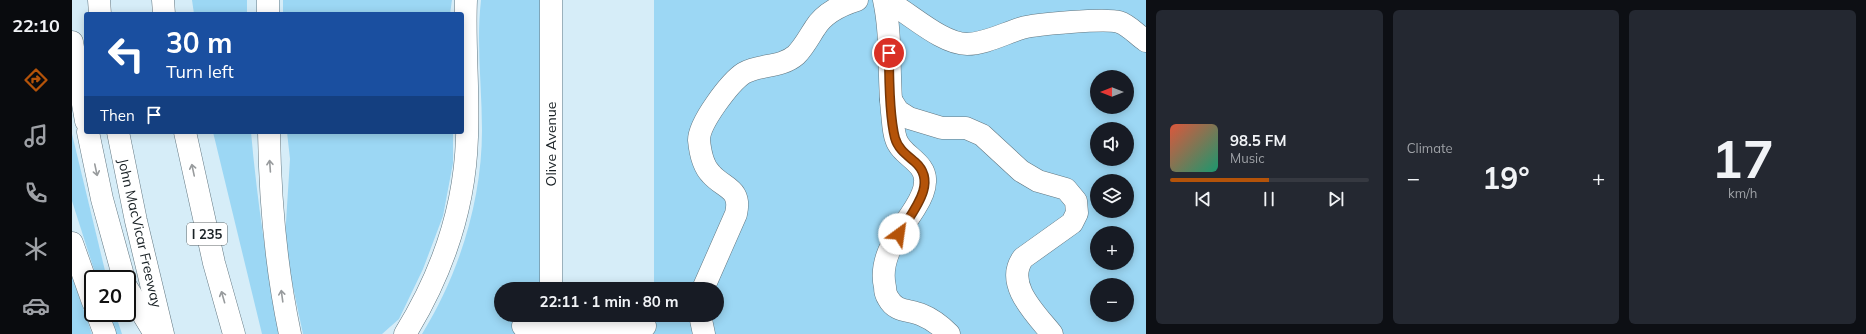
<!DOCTYPE html>
<meta charset="utf-8">
<style>
:root{--surface:#171b24;--page:#242831;--text:#f1f3f6;--muted:#9ea1a6;--line:#363941;--accent:#b45309}
body{margin:0;font-family:Mulish,sans-serif;background:var(--page);color:var(--text);height:100vh;display:flex;flex-direction:column;font-size:15px;white-space:nowrap}
*{box-sizing:border-box;margin:0}
p{font-size:13px;color:var(--muted)}
.icon{flex:none;width:22px;height:22px;fill:none;stroke:currentColor;stroke-width:2;stroke-linecap:round;stroke-linejoin:round}
.map{position:relative;flex:1;overflow:hidden}
.sheet{display:flex;flex-direction:column;gap:10px;padding:10px;background:#0d0f14;width:720px}
.sheet>*{flex:none}
.banner{position:absolute;left:12px;top:12px;width:380px;height:122px;border-radius:4px;box-shadow:0 2px 10px #0003;background:#1a4fa0;color:#fff;overflow:hidden}
.needle{width:26px;rotate:270deg}
.buttons{position:absolute;left:1018px;top:70px;display:grid;gap:8px}
.buttons a{display:grid;place-items:center;width:44px;height:44px;border-radius:50%;background:var(--surface);box-shadow:0 2px 10px #0003;font-size:20px}
.speed{position:absolute;left:12px;top:270px;display:flex;gap:8px;font-size:20px;font-weight:700;text-align:center}
.speed>*{display:grid;place-content:center;width:52px;height:52px;border-radius:50%;background:var(--surface);box-shadow:0 2px 10px #0003;line-height:1}
.speed .limit{border:2px solid #111;border-radius:6px;background:#fff;color:#111}
.pin{position:absolute;display:grid;place-items:center;width:34px;height:34px;color:#fff;margin:-17px;border:2px solid #fff;border-radius:50%;box-shadow:0 1px 4px #0007}
.me{position:absolute;width:44px;margin:-22px;rotate:31deg;stroke-linejoin:round;filter:drop-shadow(0 0 3px #0008)}
.turn{display:flex;align-items:center;gap:14px;height:84px;padding:0 16px;font-size:18px}
.turn .icon{width:52px;height:52px;stroke-width:2.5}
.turn b{display:block;font-size:28px;line-height:34px}
.then{display:flex;align-items:center;height:38px;padding:0 16px;background:#0003;gap:8px;font-size:15px}
.big{font-size:30px;font-weight:700;line-height:1.1}
.sheet .tile{flex:1;display:flex;flex-direction:column;justify-content:center;gap:6px;min-width:0;padding:0 14px;border-radius:6px;background:var(--page)}
.sheet .dial{align-items:center;gap:0}
.dial b{font-size:52px;line-height:1}
.song{display:flex;align-items:center;gap:12px}
.cover{width:48px;height:48px;border-radius:6px;background:linear-gradient(135deg,hsl(10 70% 55%),hsl(160 70% 35%))}
.played{height:4px;border-radius:2px;background:linear-gradient(90deg,var(--accent) 50%,var(--line) 50%)}
.keys{display:flex;justify-content:space-around;direction:ltr}
.heat{display:flex;justify-content:space-between;align-items:center;font-size:22px;direction:ltr}
.sheet .tiles{flex:1;display:grid;gap:10px;grid-template-columns:repeat(3,1fr)}
.trip{position:absolute;left:422px;top:282px;width:230px;height:40px;border-radius:20px;background:var(--surface);box-shadow:0 2px 10px #0003;font-weight:700;line-height:40px;text-align:center}
main{display:flex;flex:1;min-height:0}
.tabs{display:flex;flex-direction:column;width:72px;justify-content:space-around;align-items:center;background:#090b0e;color:var(--muted)}
.tabs .icon{width:28px;height:28px}
.tabs .current{color:var(--accent)}
.tabs b{font-size:18px;color:var(--text)}
.map>svg:first-child{display:block}
</style>
<main>
<nav class="tabs">
<b>22:10</b>
<svg class="icon current" aria-label="directions" viewBox="0 0 24 24"><path d="M12 3l9 9-9 9-9-9zM9 14v-3h6M13 9l2 2-2 2"/></svg>
<svg class="icon" aria-label="music" viewBox="0 0 24 24"><path d="M9 18V5l10-2v13"/><circle cx="6" cy="18" r="3"/><circle cx="16" cy="16" r="3"/></svg>
<svg class="icon" aria-label="phone" viewBox="0 0 24 24"><path d="M5 4h4l2 5-3 2q2 4 5 5l2-3 5 2v4C11 20 4 13 5 4z"/></svg>
<svg class="icon" aria-label="climate" viewBox="0 0 24 24"><path d="M12 3v18M4 7l16 10M4 17L20 7"/></svg>
<svg class="icon" aria-label="car" viewBox="0 0 24 24"><path d="M5 17H2v-5l4-1 3-4h7l3 4 3 1v5h-3M9 17h6M6 11h13"/><circle cx="7" cy="17" r="2"/><circle cx="17" cy="17" r="2"/></svg>
</nav>
<div class="map">
<svg width="1074" height="334" viewBox="0 0 1074 334">
<rect width="100%" height="100%" fill="#d6edf8"/>
<g fill="#9cd7f4" fill-rule="evenodd">
<polygon points="120,0 175,0 175,14 122,14"/>
<polygon points="211,0 380,0 378,14 211,14"/>
<path d="M 409,0 L 470,0 L 469,289 L 429,289 L 429,315 L 469,315 L 447,334 L 350,334 C 387,274 410,201 410,130 C 410,87 404,44 409,0 Z"/>
<path d="M 582,0 L 1074,0 L 1074,334 L 582,334 L 582,315 L 645,315 L 645,289 L 582,289 ZM 1025,77 L 1055,77 L 1055,107 L 1025,107 ZM 1025,129 L 1055,129 L 1055,159 L 1025,159 ZM 1025,181 L 1055,181 L 1055,211 L 1025,211 ZM 1025,233 L 1055,233 L 1055,263 L 1025,263 ZM 1025,285 L 1055,285 L 1055,315 L 1025,315 Z"/>
<path d="M 141,132 L 179,132 C 185,200 195,267 208,334 L 190,334 Z"/>
<polygon points="215,132 381,132 381,163 371,216 351,269 327,319 310,334 231,334 217,268 213,238 218,159"/>
<polygon points="0,134 35,279 25,279 0,201"/>
<polygon points="0,276 20,334 0,334"/>
<polygon points="37,313 43,313 50,334 44,334"/>
</g>
<g fill="none" stroke-linecap="round" stroke-linejoin="round">
<defs>
<g id="minor">
<polyline points="479,0 479,289"/>
<path d="M 812,0 C 820,37 816,75 820,112 C 821,120 821,131 824,139 C 829,156 855,162 853,182 C 853,191 848,200 843,208 C 828,232 806,257 813,287 C 813,291 814,295 816,298 C 824,313 837,309 850,315 C 860,319 869,326 877,334"/>
<path d="M 813,0 C 837,12 869,44 895,44 C 913,44 933,33 950,28 C 964,24 1034,18 1047,22 C 1057,25 1065,35 1074,41"/>
<path d="M 819,100 L 826,111 L 837,118 L 870,128 L 894,128 L 910,135 L 949,171 L 966,181 L 994,189 L 1004,201 L 1005,213 L 1000,223 L 951,258 C 932,284 964,314 980,334"/>
<path d="M 631,289 L 664,214 C 670,188 652,189 639,174 C 630,165 628,151 627,140 C 627,123 658,82 672,73 C 688,64 709,68 724,55 C 732,47 737,37 743,28 C 752,13 769,5 785,0"/>
<polyline points="628,315 632,334"/>
<polyline points="451,326 573,326"/>
<path d="M 333,334 C 370,274 393,208 395,137 C 397,91 392,46 394,0"/>
</g>
<g id="highway">
<polyline points="27,0 28,14"/>
<polyline points="91,0 92,14"/>
<polyline points="196,14 196,0"/>
<polyline points="0,42 14,121"/>
<polyline points="16,132 30,199 52,279"/>
<polyline points="46,132 64,221 91,334"/>
<polyline points="113,132 142,263 162,334"/>
<path d="M 197,132 C 198,200 204,268 218,334"/>
<polyline points="0,243 21,302"/>
<polyline points="55,288 83,334"/>
<polyline points="25,313 33,334"/>
</g>
</defs>
<use href="#minor" stroke="#617680" stroke-width="23"/>
<use href="#highway" stroke="#617680" stroke-width="23"/>
<use href="#minor" stroke="#fff" stroke-width="22"/>
<use href="#highway" stroke="#fff" stroke-width="22"/>
</g>
<defs><path id="oneway-shaft" d="M-6 0H5M1.5-3L5.5 0L1.5 3" fill="none" stroke-width="1.6" stroke-linecap="round" stroke-linejoin="round"/></defs>
<g stroke="#989b9d">
<use href="#oneway-shaft" transform="translate(198 166) rotate(-94)"/>
<use href="#oneway-shaft" transform="translate(24 170) rotate(78)"/>
<use href="#oneway-shaft" transform="translate(121 170) rotate(-102)"/>
<use href="#oneway-shaft" transform="translate(210 296) rotate(-98)"/>
<use href="#oneway-shaft" transform="translate(151 297) rotate(-106)"/>
</g>
<g fill="none" stroke-linecap="round" stroke-linejoin="round">
<defs>
<path id="route" d="M 817,53 C 817,77 817,115 823,138 C 826,149 835,155 843,162 C 867,183 840,212 827,234"/>
</defs>
<use href="#route" stroke="#753606" stroke-width="10"/>
<use href="#route" stroke="#b45309" stroke-width="7"/>
</g>
<g text-anchor="middle" dominant-baseline="central" stroke-width="3" stroke-linejoin="round" paint-order="stroke">
<rect fill="#fff" stroke="#5e6466" stroke-width="1" x="115" y="223" width="40" height="22" rx="3"/>
<g font-size="13" font-weight="bold" fill="#192125">
<text x="135" y="234">I 235</text>
</g>
<g font-size="14" fill="#192125" stroke="#fff">
<text transform="translate(479 144) rotate(-90)">Olive Avenue</text>
<text transform="translate(68 233) rotate(77)">John MacVicar Freeway</text>
</g>
</g>
</svg>
<div class="buttons">
<a><svg class="needle" viewBox="-14 -14 28 28"><path d="M0-13l5 13h-10z" fill="#e53935"/><path d="M0 13l5-13h-10z" fill="#9ea1a6"/></svg></a>
<a><svg class="icon" aria-label="sound" viewBox="0 0 24 24"><path d="M4 9h4l5-4v14l-5-4H4zM17 9q2 3 0 6"/></svg></a>
<a><svg class="icon" aria-label="layers" viewBox="0 0 24 24"><path d="M12 4l9 5-9 5-9-5zM3 14l9 5 9-5"/></svg></a>
<a>+</a>
<a>−</a>
</div>
<div class="speed"><div class="limit">20</div></div>
<div class="pin" style="left:817px;top:53px;background:#d93025"><svg class="icon" aria-label="arrive" viewBox="0 0 24 24"><path d="M6 21V4h12l-3 4 3 4H6"/></svg></div>
<svg class="me" style="left:827px;top:234px" viewBox="-20 -20 40 40"><circle r="19" fill="#fff"/><path d="M0-13L10 11 0 6-10 11z" fill="#b45309"/></svg>
<div class="trip">22:11 · 1 min · 80 m</div>
<div class="banner">
<div class="turn"><svg class="icon" aria-label="left" viewBox="0 0 24 24"><path d="M17 20v-9H6M10 6l-5 5 5 5"/></svg><div><b>30 m</b>Turn left</div></div>
<div class="then">Then<svg class="icon" aria-label="arrive" viewBox="0 0 24 24"><path d="M6 21V4h12l-3 4 3 4H6"/></svg></div>
</div>
</div>
<section class="sheet">
<div class="tiles">
<div class="tile">
<div class="song"><i class="cover"></i><div><b>98.5 FM</b><p>Music</p></div></div>
<div class="played"></div>
<div class="keys"><svg class="icon" aria-label="previous" viewBox="0 0 24 24"><path d="M18 5L8 12l10 7zM5 5v14"/></svg><svg class="icon" aria-label="pause" viewBox="0 0 24 24"><path d="M8 5v14M16 5v14"/></svg><svg class="icon" aria-label="next" viewBox="0 0 24 24"><path d="M6 5l10 7-10 7zM19 5v14"/></svg></div>
</div>
<div class="tile"><p>Climate</p>
<div class="heat"><a>−</a><b class="big">19°</b><a>+</a></div>
</div>
<div class="tile dial"><b>17</b><p>km/h</p></div>
</div>
</section>
</main>
